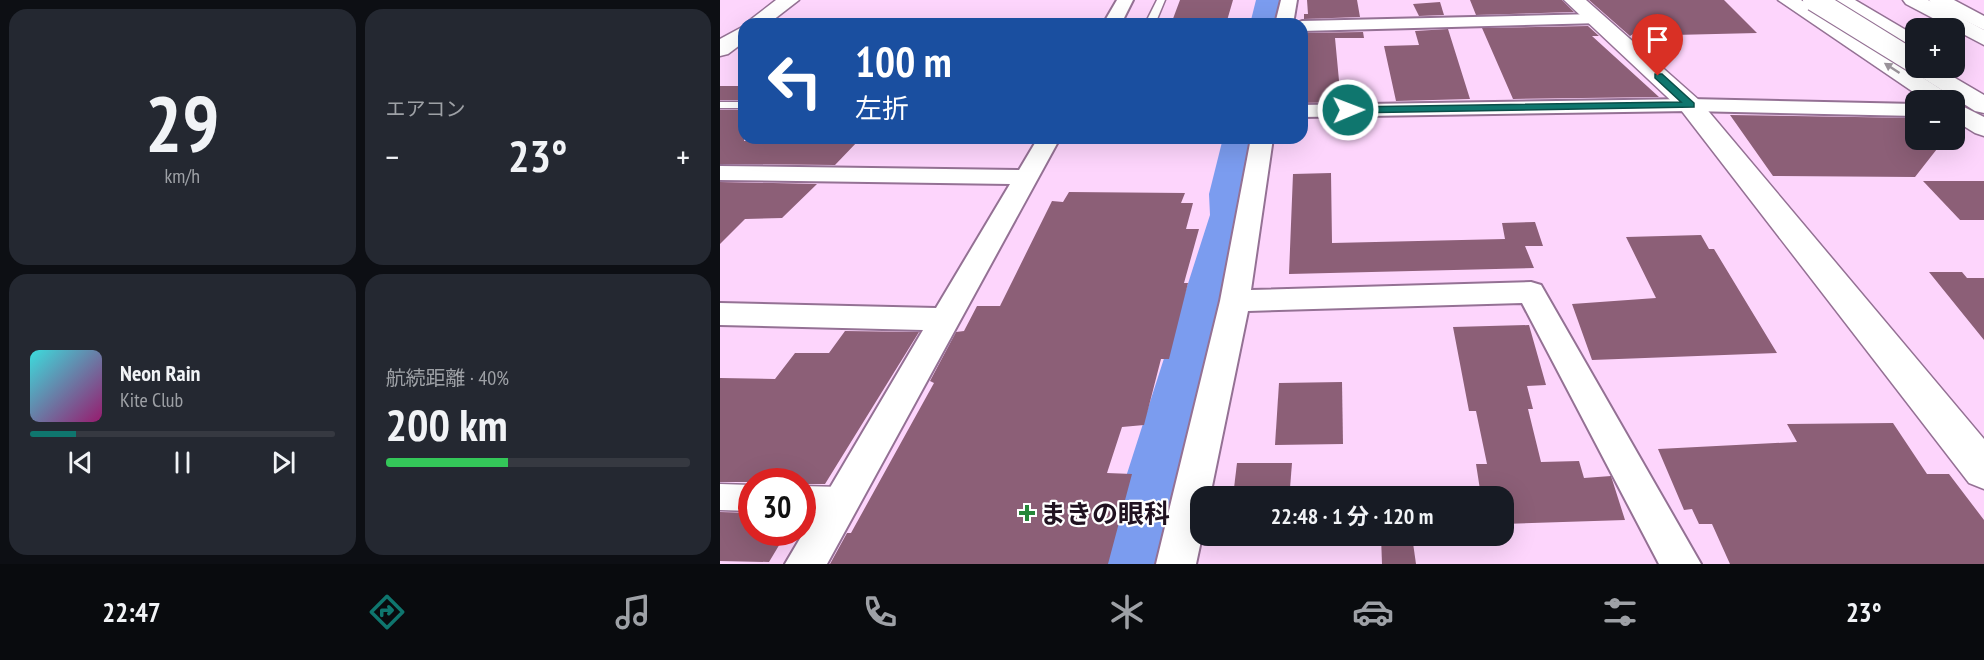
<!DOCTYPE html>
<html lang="ja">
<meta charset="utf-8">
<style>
:root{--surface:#171b24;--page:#242831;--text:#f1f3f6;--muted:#9ea1a6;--line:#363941;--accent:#0f766e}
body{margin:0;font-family:"PT Sans Narrow","Noto Sans JP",sans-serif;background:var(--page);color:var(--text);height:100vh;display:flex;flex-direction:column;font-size:22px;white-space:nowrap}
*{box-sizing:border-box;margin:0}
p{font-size:20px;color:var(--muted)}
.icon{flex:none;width:33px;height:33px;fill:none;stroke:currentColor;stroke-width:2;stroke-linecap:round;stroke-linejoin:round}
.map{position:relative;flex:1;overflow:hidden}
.sheet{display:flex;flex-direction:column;gap:9px;padding:9px;background:#0d0f14;width:720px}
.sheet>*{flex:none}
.hud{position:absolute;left:18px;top:18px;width:570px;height:126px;border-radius:18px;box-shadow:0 6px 24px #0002;background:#1a4fa0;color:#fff;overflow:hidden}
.fabs{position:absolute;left:1185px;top:18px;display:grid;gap:12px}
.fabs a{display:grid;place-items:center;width:60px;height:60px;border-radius:12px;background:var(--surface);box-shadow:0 6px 24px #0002;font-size:30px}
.speed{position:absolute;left:18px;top:468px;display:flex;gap:12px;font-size:30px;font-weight:700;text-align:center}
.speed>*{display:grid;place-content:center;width:78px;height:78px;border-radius:50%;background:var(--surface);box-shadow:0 6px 24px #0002;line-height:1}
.speed .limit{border:9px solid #d22;background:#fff;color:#111}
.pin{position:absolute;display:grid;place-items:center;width:51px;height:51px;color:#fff;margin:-62px -26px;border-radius:50% 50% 50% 0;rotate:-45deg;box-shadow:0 0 6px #0007}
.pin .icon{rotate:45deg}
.me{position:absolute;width:66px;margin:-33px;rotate:89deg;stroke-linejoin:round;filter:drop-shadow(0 0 4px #0008)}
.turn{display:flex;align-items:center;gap:21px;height:126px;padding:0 18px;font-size:27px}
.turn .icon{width:78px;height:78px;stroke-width:2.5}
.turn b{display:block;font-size:42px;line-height:51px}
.big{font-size:45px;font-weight:700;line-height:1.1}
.sheet .widget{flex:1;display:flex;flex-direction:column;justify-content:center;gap:9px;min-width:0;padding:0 21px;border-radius:18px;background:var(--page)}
.sheet .dial{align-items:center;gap:0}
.dial b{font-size:78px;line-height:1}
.song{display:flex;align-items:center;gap:18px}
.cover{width:72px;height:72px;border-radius:9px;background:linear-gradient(135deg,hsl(180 70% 55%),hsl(320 70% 35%))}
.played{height:6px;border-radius:3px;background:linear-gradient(90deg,var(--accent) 15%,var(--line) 15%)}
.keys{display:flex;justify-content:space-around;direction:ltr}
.heat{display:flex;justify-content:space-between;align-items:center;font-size:33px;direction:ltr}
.charge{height:9px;border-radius:4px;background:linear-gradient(90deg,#34c759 40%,var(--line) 0)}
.sheet .tiles{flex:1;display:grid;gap:9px;grid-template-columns:repeat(2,1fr)}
.trip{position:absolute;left:470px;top:486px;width:324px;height:60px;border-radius:18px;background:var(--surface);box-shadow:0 6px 24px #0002;font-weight:700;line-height:60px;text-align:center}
.tab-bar{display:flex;height:96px;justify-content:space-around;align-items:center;background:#090b0e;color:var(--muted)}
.tab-bar .icon{width:42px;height:42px}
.tab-bar .on{color:var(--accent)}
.tab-bar b{font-size:27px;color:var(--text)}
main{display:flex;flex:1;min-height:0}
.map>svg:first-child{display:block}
</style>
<main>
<section class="sheet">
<div class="tiles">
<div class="widget dial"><b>29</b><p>km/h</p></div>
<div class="widget"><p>エアコン</p>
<div class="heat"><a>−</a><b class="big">23°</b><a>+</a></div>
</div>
<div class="widget">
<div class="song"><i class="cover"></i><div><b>Neon Rain</b><p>Kite Club</p></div></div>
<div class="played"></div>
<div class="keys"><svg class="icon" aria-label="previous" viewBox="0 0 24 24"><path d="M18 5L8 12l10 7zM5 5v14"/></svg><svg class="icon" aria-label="pause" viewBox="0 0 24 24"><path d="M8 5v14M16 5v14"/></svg><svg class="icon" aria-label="next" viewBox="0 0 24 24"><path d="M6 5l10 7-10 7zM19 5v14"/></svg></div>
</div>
<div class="widget"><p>航続距離 · 40%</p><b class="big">200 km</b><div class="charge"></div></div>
</div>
</section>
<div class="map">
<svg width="1264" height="564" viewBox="0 0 1264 564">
<rect width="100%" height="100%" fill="#fdd5fc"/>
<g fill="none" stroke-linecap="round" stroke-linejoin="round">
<g fill="#7b9cef" fill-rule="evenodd">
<polygon points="536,0 568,0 564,24 530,24"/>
<polygon points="503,138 545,138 537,194 538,215 454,564 378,564 490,215 489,194"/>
</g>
</g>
<g fill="#8c5f77">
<polygon points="460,0 513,0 506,24 451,24"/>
<polygon points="587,0 637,0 640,17 584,19 584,14 588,14"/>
<polygon points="750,0 842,0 854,12 756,15"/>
<polygon points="869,0 1004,0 1037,33 954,35 941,16 910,36"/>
<polygon points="720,2 724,15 699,16 693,4"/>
<polygon points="868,26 879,36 872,36 939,97 793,99 762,28"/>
<polygon points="728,29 750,99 676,101 664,46 699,45 695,31"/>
<polygon points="643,32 644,38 615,38 621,102 582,103 582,33"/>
<rect x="0" y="86" width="24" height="14"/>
<polygon points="0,110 24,110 24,141 139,140 115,165 0,164"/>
<polygon points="1010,115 1196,118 1196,140 1224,140 1195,177 1053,176"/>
<polygon points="611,173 612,243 785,239 782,223 815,222 823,246 805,246 814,268 569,274 573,174"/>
<polygon points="1203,181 1264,181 1264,220 1240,220"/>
<polygon points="0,182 97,184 62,218 25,219 0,244"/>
<polygon points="349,192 465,193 461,203 473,203 466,229 479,229 464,283 468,283 449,359 441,359 424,425 402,427 387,473 412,474 388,564 110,564 127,533 131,533 214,383 210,381 236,332 244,331 257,306 280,306 332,201 343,202"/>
<polygon points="981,235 989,249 994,249 1057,353 872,360 852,304 936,298 906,237"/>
<polygon points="1209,272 1242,272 1247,278 1264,278 1264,340"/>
<polygon points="809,325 826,385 807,386 813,409 808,409 821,462 859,461 864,478 891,476 905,520 783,524 783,496 761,496 756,464 767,464 756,411 749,411 733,327"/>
<polygon points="125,331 199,332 105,484 82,484 82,482 0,482 0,378 55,379 75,353 109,353"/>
<polygon points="622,382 623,444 555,445 559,383"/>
<polygon points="1173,423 1207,474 1229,474 1264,520 1264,564 1010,564 992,524 979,524 972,509 964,510 938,449 1077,442 1067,424"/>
<polygon points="517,463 572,463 570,488 514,488"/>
<polygon points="0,512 32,513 32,532 67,532 49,562 0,561"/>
<polygon points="661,536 692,536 696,564 662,564"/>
</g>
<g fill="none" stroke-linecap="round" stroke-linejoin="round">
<defs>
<g id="service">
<polygon points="437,0 445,0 435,24 425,24"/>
<rect x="0" y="102" width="24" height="6"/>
</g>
<g id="pedestrian">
<polygon points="0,484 32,485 32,511 0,510"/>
<polygon points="82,486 122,487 132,491 136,500 132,509 122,513 82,512"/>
</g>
<g id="minor">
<polygon points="397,0 413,0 401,24 383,24"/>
<polygon points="561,0 577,0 573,24 555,24"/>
<polygon points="875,14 884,19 881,23 582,31 582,24 574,24 582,21"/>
<polygon points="970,99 1196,104 1196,116 970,111 582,117 582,105"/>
<polygon points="318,138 340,138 107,564 65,564 203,330 0,325 0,303 216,308 290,184 0,180 0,166 299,170"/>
<polygon points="531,138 553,138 531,290 811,282 821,285 981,564 939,564 802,303 528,311 490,496 480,496 482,536 476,564 436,564 500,301"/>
</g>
<g id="tertiary">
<polygon points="56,0 79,0 48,24 25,24"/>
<polygon points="844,0 866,0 979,100 1264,439 1264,489 1249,483 961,110"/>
<polygon points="24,26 24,42 8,54 0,56 0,39"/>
</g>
<g id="primary">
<polygon points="1058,0 1081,0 1230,95 1233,100 1205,100"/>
<polygon points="1209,0 1234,0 1264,16 1264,30 1212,4"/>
<polygon points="1234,102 1264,117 1264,136 1255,133 1234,120"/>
</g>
<g id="motorway">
<polygon points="1111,0 1135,0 1196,36 1196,51 1188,50"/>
<polygon points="1183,0 1208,0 1264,30 1264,45 1186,4"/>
<polygon points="1196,63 1196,68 1218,68 1264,95 1264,113 1255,111 1195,73 1192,68"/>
</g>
</defs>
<use href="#service" stroke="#947194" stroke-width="3"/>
<use href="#pedestrian" stroke="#947194" stroke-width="3"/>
<use href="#minor" stroke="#947194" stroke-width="4"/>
<use href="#tertiary" stroke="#947194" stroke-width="3"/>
<use href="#primary" stroke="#947194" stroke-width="3"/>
<use href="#motorway" stroke="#947194" stroke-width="3"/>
<use href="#service" fill="#fff" fill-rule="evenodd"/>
<use href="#pedestrian" fill="#fff" fill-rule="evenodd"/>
<use href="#minor" fill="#fff" fill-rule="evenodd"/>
<use href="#tertiary" fill="#fff" fill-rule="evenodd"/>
<use href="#primary" fill="#fff" fill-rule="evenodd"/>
<use href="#motorway" fill="#fff" fill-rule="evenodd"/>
<defs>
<polyline id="motorway-bridge" points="1094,0 1196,63"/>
</defs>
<use href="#motorway-bridge" stroke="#947194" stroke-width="24" stroke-linecap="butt"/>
<use href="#motorway-bridge" stroke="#fff" stroke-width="22"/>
</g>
<defs><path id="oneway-solid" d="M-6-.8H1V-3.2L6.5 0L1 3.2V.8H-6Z" transform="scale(1.5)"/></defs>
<use fill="#9b949b" href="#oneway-solid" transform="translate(1172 68) rotate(-147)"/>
<polygon fill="#0f766e" stroke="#0a4d48" stroke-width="1.5" points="935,74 942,74 974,103 974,107 628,113 622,110 628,107 961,102 935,78"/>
<path fill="#26873a" stroke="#fff" stroke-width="2" d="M304 504h6v6h6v6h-6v6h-6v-6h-6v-6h6z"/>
<g text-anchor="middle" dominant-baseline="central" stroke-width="4.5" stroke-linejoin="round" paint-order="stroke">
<g font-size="26" font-weight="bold" fill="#201220" stroke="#fff" text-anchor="start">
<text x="320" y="513">まきの眼科</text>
</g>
</g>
</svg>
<div class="fabs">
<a>+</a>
<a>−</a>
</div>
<div class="speed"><div class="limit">30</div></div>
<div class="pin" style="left:938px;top:76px;background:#d93025"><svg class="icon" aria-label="arrive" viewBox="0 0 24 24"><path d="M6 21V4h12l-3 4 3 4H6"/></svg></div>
<svg class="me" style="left:628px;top:110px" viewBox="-20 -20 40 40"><circle r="17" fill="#0f766e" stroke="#fff" stroke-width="3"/><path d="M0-11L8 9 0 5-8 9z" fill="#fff"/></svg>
<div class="trip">22:48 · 1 分 · 120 m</div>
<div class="hud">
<div class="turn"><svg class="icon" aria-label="left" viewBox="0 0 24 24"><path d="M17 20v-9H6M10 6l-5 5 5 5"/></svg><div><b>100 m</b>左折</div></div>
</div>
</div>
</main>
<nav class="tab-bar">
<b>22:47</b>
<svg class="icon on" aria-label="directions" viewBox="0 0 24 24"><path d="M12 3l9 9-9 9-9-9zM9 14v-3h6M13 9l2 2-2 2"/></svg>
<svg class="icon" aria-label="music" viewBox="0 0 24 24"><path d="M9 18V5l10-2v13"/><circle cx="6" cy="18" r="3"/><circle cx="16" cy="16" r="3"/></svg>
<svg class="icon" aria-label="phone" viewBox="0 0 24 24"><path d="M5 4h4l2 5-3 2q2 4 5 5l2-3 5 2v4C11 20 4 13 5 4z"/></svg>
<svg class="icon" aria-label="climate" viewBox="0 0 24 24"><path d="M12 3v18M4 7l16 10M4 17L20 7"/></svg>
<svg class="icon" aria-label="car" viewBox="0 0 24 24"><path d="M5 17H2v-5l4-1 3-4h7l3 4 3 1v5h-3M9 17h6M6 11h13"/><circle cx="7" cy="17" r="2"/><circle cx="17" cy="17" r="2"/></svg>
<svg class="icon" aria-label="filters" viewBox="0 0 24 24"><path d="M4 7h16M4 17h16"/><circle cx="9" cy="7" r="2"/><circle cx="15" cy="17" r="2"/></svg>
<b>23°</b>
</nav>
